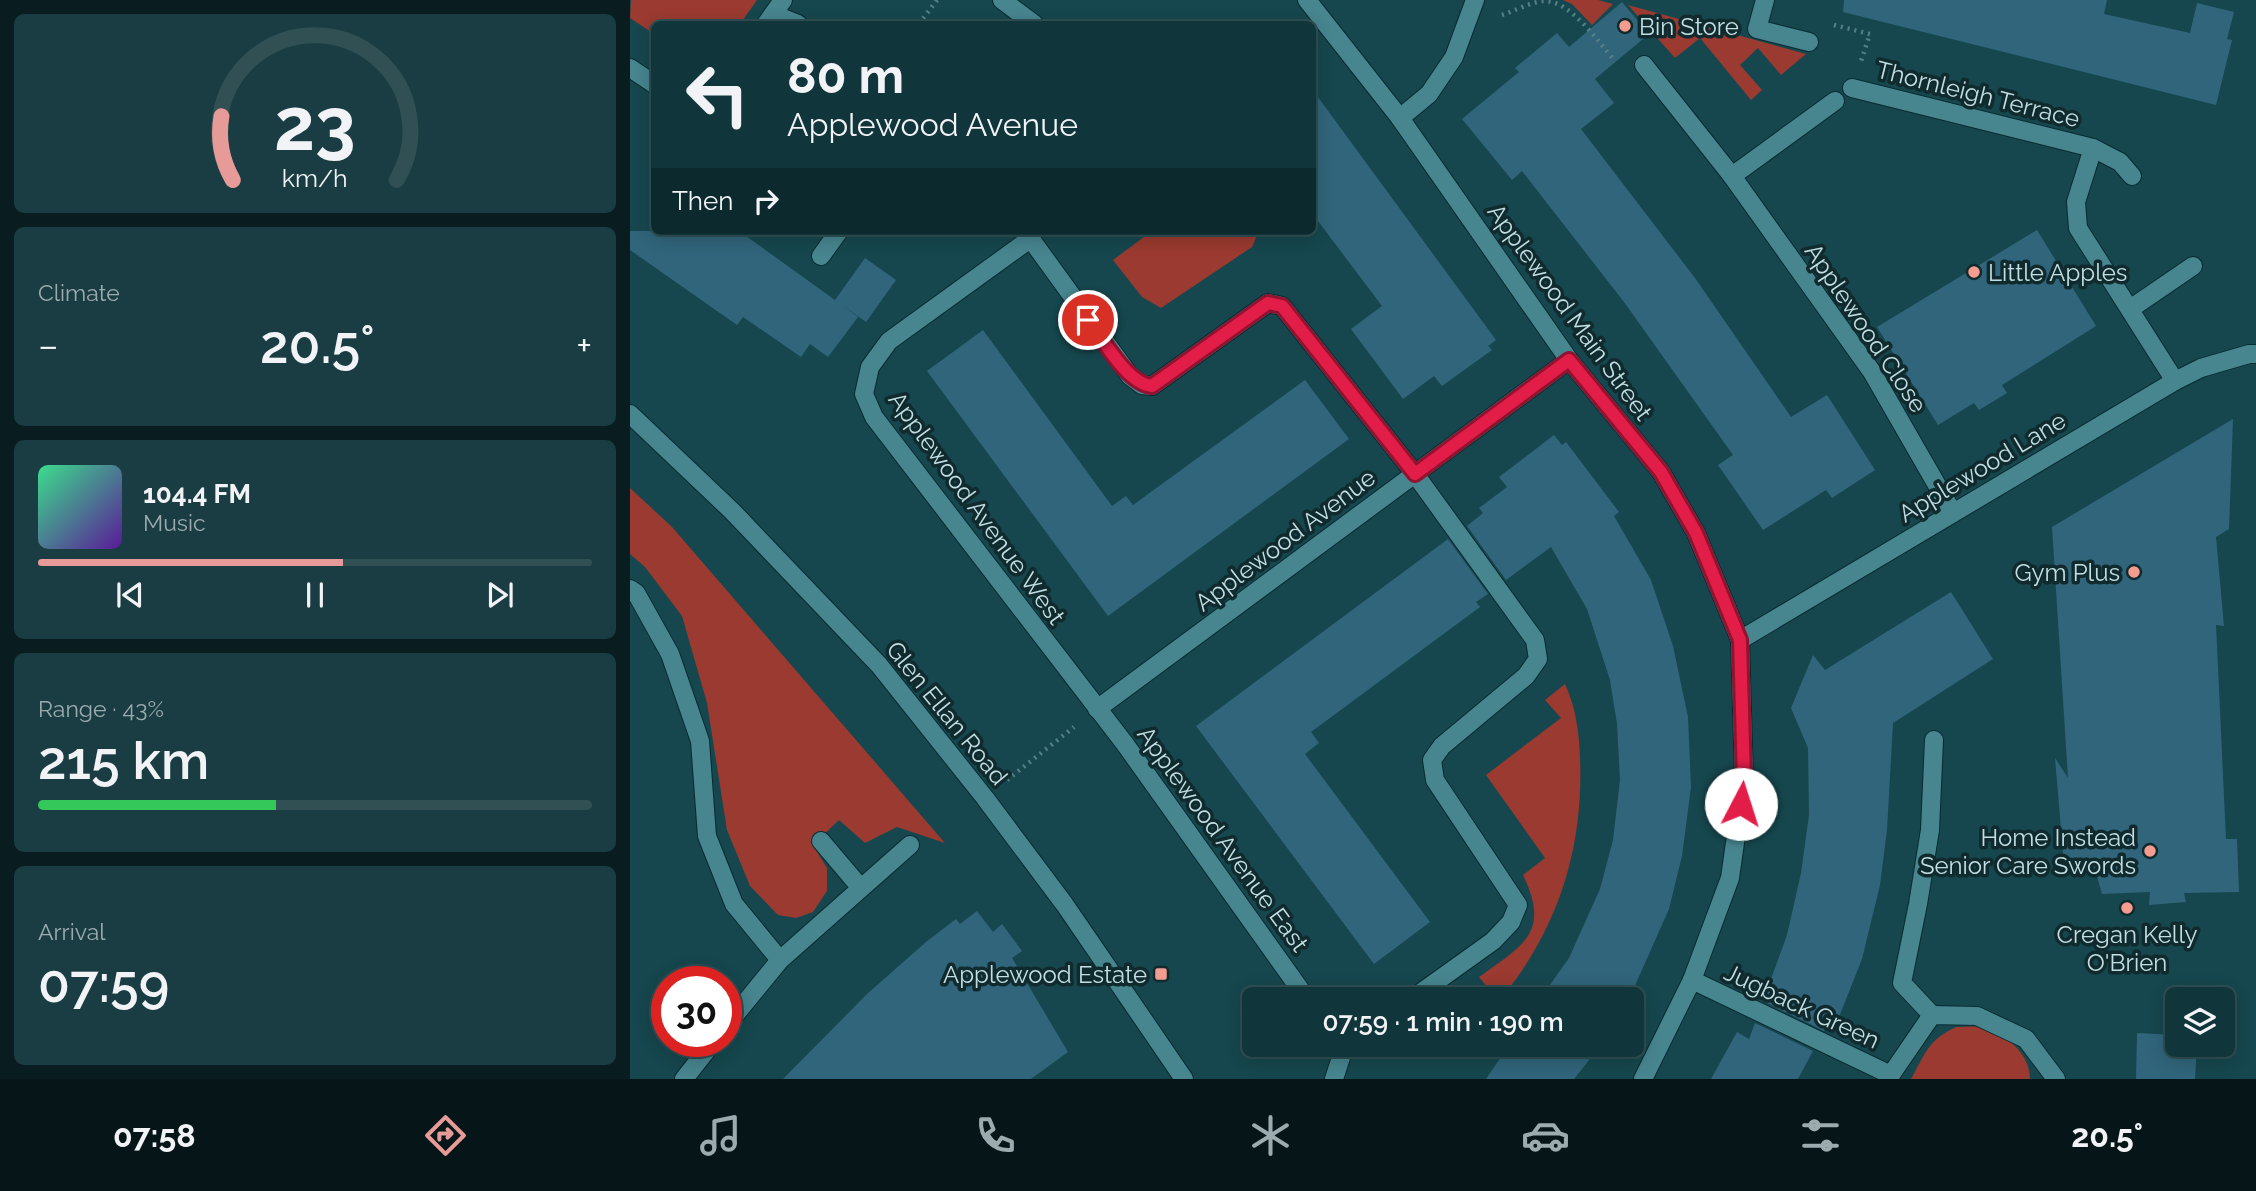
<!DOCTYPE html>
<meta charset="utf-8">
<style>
:root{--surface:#10353a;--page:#193d42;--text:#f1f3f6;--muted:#9cabaf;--line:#305054;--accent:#e69b98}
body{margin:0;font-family:Raleway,sans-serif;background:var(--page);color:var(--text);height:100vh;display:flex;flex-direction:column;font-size:26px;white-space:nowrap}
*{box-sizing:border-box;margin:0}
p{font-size:23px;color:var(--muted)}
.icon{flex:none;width:38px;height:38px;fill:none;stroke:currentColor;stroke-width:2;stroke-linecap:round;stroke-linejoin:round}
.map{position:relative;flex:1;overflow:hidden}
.details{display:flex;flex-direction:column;gap:14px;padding:14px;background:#091d20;width:630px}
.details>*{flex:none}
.banner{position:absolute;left:21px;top:21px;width:665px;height:214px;border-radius:10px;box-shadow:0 4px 18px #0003,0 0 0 2px var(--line);background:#10353a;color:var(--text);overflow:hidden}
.buttons{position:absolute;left:1535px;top:987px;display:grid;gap:14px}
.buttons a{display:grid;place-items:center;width:70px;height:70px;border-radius:10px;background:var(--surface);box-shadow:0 4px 18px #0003,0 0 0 2px var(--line);font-size:35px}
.speed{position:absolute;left:21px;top:966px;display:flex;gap:14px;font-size:35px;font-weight:700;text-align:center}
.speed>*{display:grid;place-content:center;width:91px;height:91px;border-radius:50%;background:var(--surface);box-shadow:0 4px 18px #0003,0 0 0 2px var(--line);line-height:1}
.speed .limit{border:10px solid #d22;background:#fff;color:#111}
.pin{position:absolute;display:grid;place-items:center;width:60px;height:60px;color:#fff;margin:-30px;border:4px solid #fff;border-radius:50%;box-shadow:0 2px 7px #0007}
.me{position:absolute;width:77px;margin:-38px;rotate:5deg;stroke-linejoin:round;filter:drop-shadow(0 0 5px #0008)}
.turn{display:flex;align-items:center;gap:24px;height:147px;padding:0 21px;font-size:32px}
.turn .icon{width:91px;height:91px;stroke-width:2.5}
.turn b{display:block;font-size:49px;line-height:60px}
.then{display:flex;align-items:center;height:66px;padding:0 21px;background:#0003;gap:14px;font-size:26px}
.big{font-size:52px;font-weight:600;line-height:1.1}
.details .widget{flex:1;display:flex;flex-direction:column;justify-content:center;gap:10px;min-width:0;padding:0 24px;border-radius:10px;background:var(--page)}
.details .dial{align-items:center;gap:0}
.dial svg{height:182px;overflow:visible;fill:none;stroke:var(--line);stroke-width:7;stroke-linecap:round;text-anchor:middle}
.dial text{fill:var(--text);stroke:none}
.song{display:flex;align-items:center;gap:21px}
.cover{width:84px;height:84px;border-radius:10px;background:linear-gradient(135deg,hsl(150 70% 55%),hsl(270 70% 35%))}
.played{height:7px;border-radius:4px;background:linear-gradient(90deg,var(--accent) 55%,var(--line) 55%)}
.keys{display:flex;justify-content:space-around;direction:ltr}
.heat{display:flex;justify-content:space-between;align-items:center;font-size:38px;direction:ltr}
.charge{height:10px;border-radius:5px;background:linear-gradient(90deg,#34c759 43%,var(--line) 0)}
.trip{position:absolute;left:612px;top:987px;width:402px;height:70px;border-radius:10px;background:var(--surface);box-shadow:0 4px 18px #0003,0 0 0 2px var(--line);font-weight:600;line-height:70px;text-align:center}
.tabs{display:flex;height:112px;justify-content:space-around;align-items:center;background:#061517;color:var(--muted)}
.tabs .icon{width:49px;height:49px}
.tabs .current{color:var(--accent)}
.tabs b{font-size:32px;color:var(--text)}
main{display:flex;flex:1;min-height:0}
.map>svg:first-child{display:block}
</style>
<main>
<section class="details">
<div class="widget dial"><svg viewBox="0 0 100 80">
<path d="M14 69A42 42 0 1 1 86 69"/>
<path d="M14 69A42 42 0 0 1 9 41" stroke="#e69b98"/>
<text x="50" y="56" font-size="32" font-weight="700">23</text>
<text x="50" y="72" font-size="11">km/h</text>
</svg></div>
<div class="widget"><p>Climate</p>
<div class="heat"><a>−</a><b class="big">20.5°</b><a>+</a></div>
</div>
<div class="widget">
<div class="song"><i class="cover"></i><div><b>104.4 FM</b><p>Music</p></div></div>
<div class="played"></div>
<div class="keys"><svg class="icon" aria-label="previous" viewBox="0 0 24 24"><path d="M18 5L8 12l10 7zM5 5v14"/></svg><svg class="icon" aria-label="pause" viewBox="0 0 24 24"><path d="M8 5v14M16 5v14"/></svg><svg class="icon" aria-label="next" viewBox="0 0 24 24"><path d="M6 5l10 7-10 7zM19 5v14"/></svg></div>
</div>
<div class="widget"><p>Range · 43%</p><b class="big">215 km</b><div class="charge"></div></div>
<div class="widget"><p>Arrival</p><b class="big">07:59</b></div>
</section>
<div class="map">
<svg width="1626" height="1079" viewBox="0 0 1626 1079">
<rect width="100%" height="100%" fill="#16474e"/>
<g fill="#9b3a30">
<polygon points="1,0 127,0 110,24 24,24 24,34 0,18"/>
<polygon points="933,0 968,0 983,4 962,25 942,4"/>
<polygon points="998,5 1176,54 1151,75 1128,48 1110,65 1132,90 1121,100 1070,38 1045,58"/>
<polygon points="522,231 629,231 622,247 531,308 512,297 483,260"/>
<polygon points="0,488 42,527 315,843 267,827 235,843 209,820 183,845 197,868 197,891 183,912 166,918 148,915 120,886 97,830 77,703 52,616 15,567 0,554"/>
<path d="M 935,684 C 946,708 949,732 950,757 C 953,829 938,896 900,958 C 891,972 881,989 867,999 L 849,977 C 893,945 921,933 893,875 L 915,858 L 856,775 L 931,718 L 915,700 Z"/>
<path d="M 1326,1027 C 1333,1027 1341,1026 1348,1027 C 1374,1032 1400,1052 1400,1079 L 1281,1079 C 1295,1054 1298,1040 1326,1027 Z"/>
</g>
<g fill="#31657b">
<polygon points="1214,0 1477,0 1474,14 1560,33 1567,3 1604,12 1597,39 1602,40 1586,105 1213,12"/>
<polygon points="992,2 1019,34 965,79 984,103 951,129 1065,278 1161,417 1197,395 1245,470 1202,498 1196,490 1133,530 1088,465 1103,455 994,302 892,171 882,180 832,119 889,72 885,68 927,33 939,47"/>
<polygon points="682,89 866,340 858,346 862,350 812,386 804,376 773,399 721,329 752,306 682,213"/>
<polygon points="1407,230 1466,326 1372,385 1377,393 1349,410 1344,403 1308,425 1247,327"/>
<polygon points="0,231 109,231 205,300 235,258 266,280 236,322 212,305 228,317 198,357 180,344 171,357 113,317 107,325 0,250"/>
<polygon points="353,330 482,506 496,496 503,505 675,380 719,439 478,616 297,371"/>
<polygon points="1603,419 1599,529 1586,537 1594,626 1586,625 1596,839 1607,839 1609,892 1554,893 1556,902 1519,905 1520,892 1472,894 1464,866 1434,864 1425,758 1438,778 1422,527"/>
<polygon points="924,435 932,445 936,442 989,512 984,516 1021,580 1043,646 1058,717 1061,787 1052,856 1039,909 999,999 910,999 939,958 970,889 983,840 990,780 987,724 980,680 957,609 921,547 876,580 837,526 853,513 849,508 877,487 869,477"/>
<polygon points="818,539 858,594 846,602 850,607 681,732 689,743 675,754 800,922 744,964 566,726"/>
<polygon points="1321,592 1363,659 1263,723 1257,830 1250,885 1232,959 1207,1022 1201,1019 1194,1031 1133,1001 1157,935 1171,873 1179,815 1178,748 1161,708 1183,655 1195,670"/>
<polygon points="347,911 363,932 372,924 392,951 382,958 438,1052 401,1079 153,1079 237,994 296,942 326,919 330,924"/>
<polygon points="1125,1023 1183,1051 1168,1079 1081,1079 1107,1032 1119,1039"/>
<polygon points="1507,1033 1547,1035 1547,1045 1567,1045 1565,1079 1506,1079"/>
<polygon points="879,1045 971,1045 944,1079 856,1079"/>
</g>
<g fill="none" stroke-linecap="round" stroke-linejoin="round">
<defs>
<polyline id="lane" points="1500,309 1563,266"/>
<g id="street">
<polyline points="372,0 404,24"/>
<polyline points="677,0 770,118 939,360 1031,472 1066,533 1110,640 1114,779 1100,878 1062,980 1013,1079"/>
<polyline points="1135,0 1127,29 1179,42"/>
<polyline points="143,14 168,24"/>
<polyline points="136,24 153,0"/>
<polyline points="1014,65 1102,176 1242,372 1323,513"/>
<polyline points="0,68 24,84"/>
<polyline points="1222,88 1463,148 1490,162 1502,176"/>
<polyline points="770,118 799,94 824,57 845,0"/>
<polyline points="1463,148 1446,202 1448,228 1545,381"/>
<polyline points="1102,176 1205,101"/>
<polyline points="395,231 500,376 512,385 522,386 638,303 652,306 785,474 905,640 908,659 896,676 812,746 802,760 805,780 888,905 881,922 863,941 782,999"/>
<polyline points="400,239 259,341 240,367 234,394 244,417 495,744 677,999"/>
<polyline points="191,256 209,231"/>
<polyline points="0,589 6,593 40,654 70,741 77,836 104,904 150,960"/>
<polyline points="1110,640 1545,381 1571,368 1619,354 1626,354"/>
<polyline points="467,709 939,360"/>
<polyline points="191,841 230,887"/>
<polyline points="1062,980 1261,1075"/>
<polyline points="1302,1015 1272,983 1288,904 1300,830 1304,740"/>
<polyline points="96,1026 150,960 280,845"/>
<polyline points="54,1079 84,1041"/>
<polyline points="704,1079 715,1045"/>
<polyline points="1258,1079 1302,1015 1347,1016 1396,1039 1426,1079"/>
</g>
<polyline id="secondary" points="0,414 102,511 249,665 355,798 435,905 554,1079"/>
</defs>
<use href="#lane" stroke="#082b30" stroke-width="20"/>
<use href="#street" stroke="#082b30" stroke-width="20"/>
<use href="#secondary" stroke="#082b30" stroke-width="20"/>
<g stroke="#568086" stroke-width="4.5" stroke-dasharray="2 5" stroke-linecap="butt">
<path d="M 872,15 C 885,11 898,3 913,1 C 941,0 968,42 985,61"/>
<polyline points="289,24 307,0"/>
<polyline points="1204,25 1240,34 1231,61"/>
<polyline points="377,780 444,727"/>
</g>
<use href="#lane" stroke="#47858f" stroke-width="18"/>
<use href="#street" stroke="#47858f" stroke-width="18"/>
<use href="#secondary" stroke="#47858f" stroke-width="18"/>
</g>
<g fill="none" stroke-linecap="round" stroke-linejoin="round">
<defs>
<path id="route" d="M 458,320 C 473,339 497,384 522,386 L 638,303 L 652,306 L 785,474 L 939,360 L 1031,472 L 1066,533 L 1110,640 L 1114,779 L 1111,804"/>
</defs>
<use href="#route" stroke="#92132f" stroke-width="18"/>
<use href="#route" stroke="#e11d48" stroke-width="12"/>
</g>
<g fill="#f59c90" stroke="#102a2e" stroke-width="2.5">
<circle cx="995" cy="26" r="7"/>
<circle cx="1344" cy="272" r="7"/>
<circle cx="1504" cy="572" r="7"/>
<circle cx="1520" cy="851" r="7"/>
<circle cx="1497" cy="908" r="7"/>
<rect x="524" y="967" width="14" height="14" rx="3.5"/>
</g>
<g text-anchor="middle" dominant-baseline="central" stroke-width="7" stroke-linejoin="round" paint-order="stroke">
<g font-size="24" fill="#c0dee3" stroke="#102a2e" text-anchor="end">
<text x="1009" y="26" text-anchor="start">Bin Store</text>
<text x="1358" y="272" text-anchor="start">Little Apples</text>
<text x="1490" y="572">Gym Plus</text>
<text x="1506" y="837">Home Instead<tspan x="1506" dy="28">Senior Care Swords</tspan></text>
<text x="1497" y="934" text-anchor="middle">Cregan Kelly<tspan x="1497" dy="28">O'Brien</tspan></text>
<text x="517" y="974">Applewood Estate</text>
</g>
<g font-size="24" fill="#c0dee3" stroke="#102a2e">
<text transform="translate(1348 94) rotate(14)">Thornleigh Terrace</text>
<text transform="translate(940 312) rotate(54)">Applewood Main Street</text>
<text transform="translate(1236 328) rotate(56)">Applewood Close</text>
<text transform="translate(1352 467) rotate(-31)">Applewood Lane</text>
<text transform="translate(347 508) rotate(54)">Applewood Avenue West</text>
<text transform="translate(655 540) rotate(-37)">Applewood Avenue</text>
<text transform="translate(317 713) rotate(51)">Glen Ellan Road</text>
<text transform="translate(593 839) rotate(54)">Applewood Avenue East</text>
<text transform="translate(1172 1006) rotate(25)">Jugback Green</text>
</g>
</g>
</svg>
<div class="buttons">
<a><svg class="icon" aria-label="layers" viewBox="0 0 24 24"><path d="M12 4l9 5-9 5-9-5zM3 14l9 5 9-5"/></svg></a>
</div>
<div class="speed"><div class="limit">30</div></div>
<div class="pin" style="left:458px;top:320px;background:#d93025"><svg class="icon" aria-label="arrive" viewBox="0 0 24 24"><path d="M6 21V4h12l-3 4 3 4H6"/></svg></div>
<svg class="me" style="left:1111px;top:804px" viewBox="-20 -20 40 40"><circle r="19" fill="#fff"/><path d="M0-13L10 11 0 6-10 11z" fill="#e11d48"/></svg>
<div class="trip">07:59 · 1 min · 190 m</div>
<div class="banner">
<div class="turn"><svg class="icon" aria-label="left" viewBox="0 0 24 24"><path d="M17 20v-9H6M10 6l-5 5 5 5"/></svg><div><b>80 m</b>Applewood Avenue</div></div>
<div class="then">Then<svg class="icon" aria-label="right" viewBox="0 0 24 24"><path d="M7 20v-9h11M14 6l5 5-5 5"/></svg></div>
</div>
</div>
</main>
<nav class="tabs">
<b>07:58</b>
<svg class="icon current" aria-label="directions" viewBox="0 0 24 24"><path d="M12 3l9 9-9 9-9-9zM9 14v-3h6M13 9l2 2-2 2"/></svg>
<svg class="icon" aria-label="music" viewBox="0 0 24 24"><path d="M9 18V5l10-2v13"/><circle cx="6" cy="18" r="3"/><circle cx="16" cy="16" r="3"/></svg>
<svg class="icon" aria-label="phone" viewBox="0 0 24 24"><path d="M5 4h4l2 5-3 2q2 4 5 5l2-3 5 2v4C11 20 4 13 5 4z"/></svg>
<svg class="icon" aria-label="climate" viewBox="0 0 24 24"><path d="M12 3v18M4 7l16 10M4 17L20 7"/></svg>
<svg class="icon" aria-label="car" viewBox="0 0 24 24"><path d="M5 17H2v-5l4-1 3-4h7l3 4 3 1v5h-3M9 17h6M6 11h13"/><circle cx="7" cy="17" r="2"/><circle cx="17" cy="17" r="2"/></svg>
<svg class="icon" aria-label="filters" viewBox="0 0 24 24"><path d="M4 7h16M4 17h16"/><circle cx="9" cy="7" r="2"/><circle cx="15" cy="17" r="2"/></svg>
<b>20.5°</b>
</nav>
